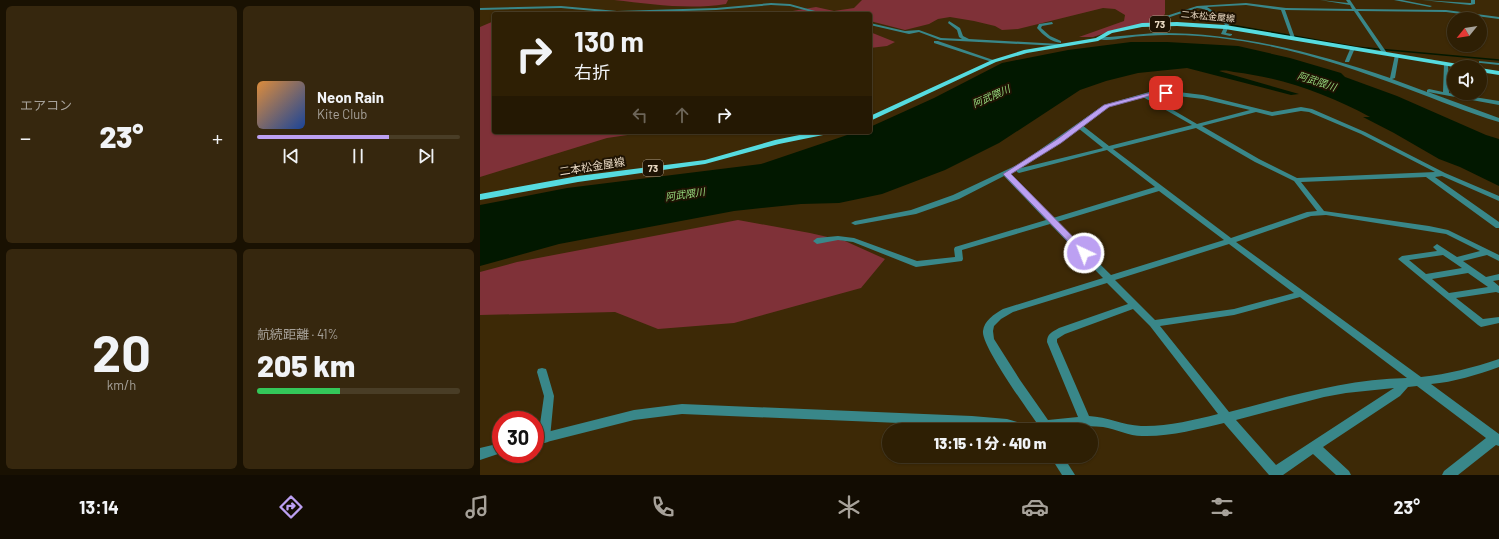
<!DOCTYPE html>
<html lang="ja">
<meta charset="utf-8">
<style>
:root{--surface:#2e1f04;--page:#36270e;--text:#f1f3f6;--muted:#a7a29a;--line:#493d26;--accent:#bca0f2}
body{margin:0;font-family:Barlow,"Noto Sans JP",sans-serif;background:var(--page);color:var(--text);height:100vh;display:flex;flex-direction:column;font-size:15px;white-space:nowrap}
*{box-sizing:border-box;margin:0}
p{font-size:13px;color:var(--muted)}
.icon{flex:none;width:22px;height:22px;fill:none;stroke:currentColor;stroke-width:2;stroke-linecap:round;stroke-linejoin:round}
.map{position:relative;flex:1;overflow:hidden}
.sheet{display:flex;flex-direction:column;gap:6px;padding:6px;background:#191102;width:480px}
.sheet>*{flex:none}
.top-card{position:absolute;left:12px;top:12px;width:380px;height:122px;border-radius:4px;box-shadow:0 1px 3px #0004,0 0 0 1px var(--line);background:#2e1f04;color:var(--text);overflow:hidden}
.needle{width:26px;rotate:240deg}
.buttons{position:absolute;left:967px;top:12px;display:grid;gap:8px}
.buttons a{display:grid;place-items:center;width:40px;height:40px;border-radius:50%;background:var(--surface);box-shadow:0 1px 3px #0004,0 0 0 1px var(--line);font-size:20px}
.speed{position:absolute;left:12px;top:411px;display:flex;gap:8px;font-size:20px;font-weight:700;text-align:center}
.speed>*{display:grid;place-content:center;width:52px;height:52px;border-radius:50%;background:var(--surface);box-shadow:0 1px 3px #0004,0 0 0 1px var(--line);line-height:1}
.speed .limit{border:6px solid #d22;background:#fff;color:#111}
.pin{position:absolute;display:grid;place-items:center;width:34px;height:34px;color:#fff;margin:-17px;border-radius:8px;box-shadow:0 2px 6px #0006}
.me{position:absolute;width:44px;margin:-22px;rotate:317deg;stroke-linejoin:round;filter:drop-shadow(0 0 3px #0008)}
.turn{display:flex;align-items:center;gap:14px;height:84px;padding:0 16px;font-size:18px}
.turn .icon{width:52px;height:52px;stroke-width:2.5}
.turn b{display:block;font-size:28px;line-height:34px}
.lanes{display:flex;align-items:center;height:38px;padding:0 16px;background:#0003;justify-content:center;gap:20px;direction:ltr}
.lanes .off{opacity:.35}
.big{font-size:30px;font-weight:800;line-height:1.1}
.sheet .tile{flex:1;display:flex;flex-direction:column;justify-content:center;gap:6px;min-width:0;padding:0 14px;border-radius:6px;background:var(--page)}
.sheet .dial{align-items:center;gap:0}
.dial b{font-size:52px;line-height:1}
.song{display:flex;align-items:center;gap:12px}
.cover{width:48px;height:48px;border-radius:6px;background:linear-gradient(135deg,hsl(30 70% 55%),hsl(220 70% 35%))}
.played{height:4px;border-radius:2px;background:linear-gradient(90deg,var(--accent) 65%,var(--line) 65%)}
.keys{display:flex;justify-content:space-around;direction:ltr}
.heat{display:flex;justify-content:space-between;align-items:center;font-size:22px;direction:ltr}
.charge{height:6px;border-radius:3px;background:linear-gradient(90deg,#34c759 41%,var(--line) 0)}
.sheet .tiles{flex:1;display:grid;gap:6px;grid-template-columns:repeat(2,1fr)}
.trip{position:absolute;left:402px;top:423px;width:216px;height:40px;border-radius:20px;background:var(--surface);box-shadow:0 1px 3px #0004,0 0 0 1px var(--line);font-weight:800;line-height:40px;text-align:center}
.tab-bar{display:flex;height:64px;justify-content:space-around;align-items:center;background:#120c02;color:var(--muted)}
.tab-bar .icon{width:28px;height:28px}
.tab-bar .selected{color:var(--accent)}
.tab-bar b{font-size:18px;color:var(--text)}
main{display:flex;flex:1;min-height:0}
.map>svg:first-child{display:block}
</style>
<main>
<section class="sheet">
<div class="tiles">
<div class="tile"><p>エアコン</p>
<div class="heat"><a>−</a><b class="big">23°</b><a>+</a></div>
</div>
<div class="tile">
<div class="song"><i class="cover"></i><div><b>Neon Rain</b><p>Kite Club</p></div></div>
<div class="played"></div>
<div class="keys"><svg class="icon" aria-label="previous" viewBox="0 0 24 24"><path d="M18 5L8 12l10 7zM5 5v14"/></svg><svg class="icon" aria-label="pause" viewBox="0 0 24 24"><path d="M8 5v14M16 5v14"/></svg><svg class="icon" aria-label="next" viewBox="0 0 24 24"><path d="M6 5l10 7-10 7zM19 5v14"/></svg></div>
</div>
<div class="tile dial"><b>20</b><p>km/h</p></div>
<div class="tile"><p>航続距離 · 41%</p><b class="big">205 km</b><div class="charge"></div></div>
</div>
</section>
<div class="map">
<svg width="1019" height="475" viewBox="0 0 1019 475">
<rect width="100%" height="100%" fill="#3d2906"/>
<g fill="#7f3138">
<path d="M 134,0 L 248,0 L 246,4 C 208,10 171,4 134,0 Z"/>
<polygon points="382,0 685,0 685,14 678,21 638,29 613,37 599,37 644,21 645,15 635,9 623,8 538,29 522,30 515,26 494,21 470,17 458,19 449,24 425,30 390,21 390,14 295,14 336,7 354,11 374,8"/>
<polygon points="14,21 14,132 168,132 127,138 0,177 0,27"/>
<polygon points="390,32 415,42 407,46 390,48"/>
<polygon points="258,220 330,233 365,241 405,259 381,288 254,323 178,329 135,312 0,315 0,272 37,262"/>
</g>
<path fill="#021800" d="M 651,42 L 687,42 L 758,46 L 810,58 L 861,73 L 865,77 L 917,96 L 1006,135 L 1019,139 L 1019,186 L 980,167 L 959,159 L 914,133 L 883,117 L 890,117 C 847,94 803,78 754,72 C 749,71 745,70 739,71 L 819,94 L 811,95 L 707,68 L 658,73 L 626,81 L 600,90 L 519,143 L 465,170 L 402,194 L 359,203 L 321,204 L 254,211 L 79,244 L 0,266 L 0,205 L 87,188 L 281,164 L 376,132 L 390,132 L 390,127 L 454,98 L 522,63 L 588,50 Z"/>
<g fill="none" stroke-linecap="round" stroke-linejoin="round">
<polyline stroke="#021800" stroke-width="1.5" points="751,25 876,47 1019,60"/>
<g fill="#398789" fill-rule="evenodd">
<path d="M 840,0 L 868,3 L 866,0 L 870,0 L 876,9 L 966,10 L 1019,17 L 1019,19 L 966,12 L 878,11 L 907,53 L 905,54 L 903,54 L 874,11 L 805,10 L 815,38 L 813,39 L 811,38 L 801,10 L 766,5 L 727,7 L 744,18 L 749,25 L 746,33 L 752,34 L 752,35 L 750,36 L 741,34 L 745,25 C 740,17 727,8 717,8 L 681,20 L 684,24 L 682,25 L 677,19 L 717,6 L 766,3 L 806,8 L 872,9 L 870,5 Z"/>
<polygon points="914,0 922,0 952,6 950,7"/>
<polygon points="942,0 990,3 991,3 991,0 995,0 995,4 990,5"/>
<polygon points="291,3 310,4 346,14 339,14 310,6 291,5 236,10 137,13 81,8 0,10 0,8 81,6 137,11 236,8"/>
<polygon points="469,21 480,28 483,36 489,39 580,44 582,45 580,46 460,40 439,32 429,34 390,25 390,23 425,31 439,30 461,38 482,39 479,37 477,30 468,23"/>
<path d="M 572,22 L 573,24 L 562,26 L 561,28 L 570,36 L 581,41 L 581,43 C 571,42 563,35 557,28 L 559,24 Z"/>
<path d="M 675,33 C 756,32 834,52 910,78 L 915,55 L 917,54 L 919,55 L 915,78 L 912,79 L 947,92 L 947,90 L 949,89 L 963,92 L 964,64 L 968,63 L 969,93 L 1019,101 L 1019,105 L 948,92 L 1019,118 L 1019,122 C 988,113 958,100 928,89 C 872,68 814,48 754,40 C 718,35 681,33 645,38 C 637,39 624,42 616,38 L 618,37 L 629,37 Z"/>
<polygon points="454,41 458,41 516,61 512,62 454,43"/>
<polygon points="871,47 875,48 869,62 865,62 865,61"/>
<polygon points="999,61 1019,63 1019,65 1001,63 999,63"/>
<path d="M 698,92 L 723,95 L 792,112 L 821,107 L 832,109 L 885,132 L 965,173 L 1019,196 L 1019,201 L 962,176 L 955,177 L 1019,222 L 1019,228 L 1016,228 L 946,177 L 821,182 L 844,211 L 949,226 L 968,230 L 1019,255 L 1019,261 L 1007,255 L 983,261 L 1006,277 L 1019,274 L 1019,280 L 1013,281 L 1019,286 L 1019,293 L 1016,292 L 976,298 L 1003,319 L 1019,317 L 1019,323 L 1001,327 L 998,325 L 918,259 L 922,256 L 957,251 L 953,247 L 957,244 L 977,257 L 1000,251 L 966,234 L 846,215 L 831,216 L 756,242 L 941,377 C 969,374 992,368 1019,359 L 1019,367 C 997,375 974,382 951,384 L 1019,434 L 1019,446 L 1016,445 L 978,475 L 962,475 L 964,471 L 1006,438 L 937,386 L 928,387 L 920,396 L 843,447 L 869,471 L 871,475 L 856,475 L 833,454 L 803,475 L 789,475 L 744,423 C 718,429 689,437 662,436 C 649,436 636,429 623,427 C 604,425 584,428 565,430 L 561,429 C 550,413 501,346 503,331 C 504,321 514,314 523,309 L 623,278 L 570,224 L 482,250 L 483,259 L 482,261 L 436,267 L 373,242 L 358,240 L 337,244 L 333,241 L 337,238 L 358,236 L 374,238 L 437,261 L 475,257 L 474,249 L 475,247 L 566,220 L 524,176 L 479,199 L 436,214 L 375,225 L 371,223 L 375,221 L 431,210 L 473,195 L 541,163 L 624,105 L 669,92 ZM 669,96 L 698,96 L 723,99 L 770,110 L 717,124 ZM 663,97 L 712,125 L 629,146 L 602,125 L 628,107 ZM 821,111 L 829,112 L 881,134 L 955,172 L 817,178 L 779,159 L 722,126 L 776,112 L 792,116 ZM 598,128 L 623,148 L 537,169 L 545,165 ZM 716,128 L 775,162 L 814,181 L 837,211 L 827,212 L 751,238 L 633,149 ZM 627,150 L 675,187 L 573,218 L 529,173 L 536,170 L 537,172 L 539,173 ZM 679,191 L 744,240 L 631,275 L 577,222 ZM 749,244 L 814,293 L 754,309 L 675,320 L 635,280 ZM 963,255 L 982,268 L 946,274 L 929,260 ZM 988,273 L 1008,287 L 969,293 L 952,279 ZM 627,283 L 648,304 L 579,328 C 572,332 567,334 567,342 L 598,417 L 568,420 L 540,380 L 514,339 L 513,331 L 514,326 L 521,319 L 533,312 ZM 820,297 L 927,378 C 866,379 807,397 749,412 L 680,326 L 754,315 ZM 653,309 L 670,326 L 738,414 C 714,420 685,427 661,426 C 643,425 627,417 609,416 L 577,342 L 577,339 L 585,334 ZM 914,388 L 796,465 L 756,420 L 844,397 L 866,393 Z"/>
<polygon points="62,368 66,369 67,372 74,396 70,438 68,442 64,443 60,442 58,438 64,396 57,372 58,369"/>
</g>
<g fill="#398789" fill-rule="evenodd">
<polygon points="202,404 492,416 527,419 550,426 552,430 530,430 492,426 202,414 154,420 55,445 55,435 154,410"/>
<polygon points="565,420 569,421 571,425 568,430 555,430 561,421"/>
<polygon points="21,443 21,453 0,460 0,448"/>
<polygon points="570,456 583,456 595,475 582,475"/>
</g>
<g fill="#56dbdf" fill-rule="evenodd">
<polygon points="697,22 745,25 984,65 987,67 974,67 745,29 697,26 662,27 632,33 618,41 547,53 516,62 390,121 390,116 512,60 544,50 616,38 628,31 662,23"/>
<polygon points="1000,68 1019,71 1019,75 1000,72"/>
<polygon points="334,132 349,132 348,134 299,144 225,164 98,182 0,200 0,194 98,176 225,160 295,140"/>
</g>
</g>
<polygon fill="#bca0f2" stroke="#7a689d" points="686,92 690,93 689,95 669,96 629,107 581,143 531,174 609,253 608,255 601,255 523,174 576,140 624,105 669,93"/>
<g text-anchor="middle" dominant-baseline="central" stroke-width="4" stroke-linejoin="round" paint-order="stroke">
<g font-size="9" fill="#e9d9c3" stroke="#1e1303">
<text transform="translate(728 16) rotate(5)">二本松金屋線</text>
</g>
<g fill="#1e1303" stroke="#ac9e89" stroke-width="1">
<rect x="670" y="16" width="20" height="16" rx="3"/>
<rect x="163" y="160" width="20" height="16" rx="3"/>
</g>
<g font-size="10" font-weight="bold" fill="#e9d9c3">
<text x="680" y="24">73</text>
<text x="173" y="168">73</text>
</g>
<g font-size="10" font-style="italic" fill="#98da7f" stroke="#1e1303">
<text transform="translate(837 81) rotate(18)">阿武隈川</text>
<text transform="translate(511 96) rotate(-24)">阿武隈川</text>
<text transform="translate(205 194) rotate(-8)">阿武隈川</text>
</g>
<g font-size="11" fill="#e9d9c3" stroke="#1e1303">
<text transform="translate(112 166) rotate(-9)">二本松金屋線</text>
</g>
</g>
</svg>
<div class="buttons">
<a><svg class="needle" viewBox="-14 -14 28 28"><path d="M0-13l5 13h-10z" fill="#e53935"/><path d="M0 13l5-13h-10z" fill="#a7a29a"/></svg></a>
<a><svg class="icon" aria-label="sound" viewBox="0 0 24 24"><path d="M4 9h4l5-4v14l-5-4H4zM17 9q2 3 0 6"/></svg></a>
</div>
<div class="speed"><div class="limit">30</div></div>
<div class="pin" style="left:686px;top:93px;background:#d93025"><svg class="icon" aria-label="arrive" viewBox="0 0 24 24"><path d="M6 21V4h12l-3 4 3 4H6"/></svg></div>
<svg class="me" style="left:604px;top:253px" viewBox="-20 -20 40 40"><circle r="17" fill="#bca0f2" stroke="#fff" stroke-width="3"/><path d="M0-11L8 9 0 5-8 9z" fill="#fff"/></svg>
<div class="trip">13:15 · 1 分 · 410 m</div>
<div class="top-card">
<div class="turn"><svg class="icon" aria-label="right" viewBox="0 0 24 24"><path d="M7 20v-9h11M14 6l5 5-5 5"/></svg><div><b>130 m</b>右折</div></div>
<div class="lanes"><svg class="icon off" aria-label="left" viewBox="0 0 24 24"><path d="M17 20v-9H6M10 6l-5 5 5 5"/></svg><svg class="icon off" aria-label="ahead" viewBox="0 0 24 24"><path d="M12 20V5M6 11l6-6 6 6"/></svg><svg class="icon" aria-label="right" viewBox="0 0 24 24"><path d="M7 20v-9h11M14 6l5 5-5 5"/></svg></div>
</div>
</div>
</main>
<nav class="tab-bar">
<b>13:14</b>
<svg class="icon selected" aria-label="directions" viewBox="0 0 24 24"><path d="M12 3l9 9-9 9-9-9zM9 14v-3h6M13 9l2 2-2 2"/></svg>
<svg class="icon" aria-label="music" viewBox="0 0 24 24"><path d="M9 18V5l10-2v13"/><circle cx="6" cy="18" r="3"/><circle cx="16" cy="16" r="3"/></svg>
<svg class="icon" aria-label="phone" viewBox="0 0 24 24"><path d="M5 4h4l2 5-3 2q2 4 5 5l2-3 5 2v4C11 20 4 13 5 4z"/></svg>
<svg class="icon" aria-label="climate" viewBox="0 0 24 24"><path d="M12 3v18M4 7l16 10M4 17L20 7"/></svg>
<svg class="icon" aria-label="car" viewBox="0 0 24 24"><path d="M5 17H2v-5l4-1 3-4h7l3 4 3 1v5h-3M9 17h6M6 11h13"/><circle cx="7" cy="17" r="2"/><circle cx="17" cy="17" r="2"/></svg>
<svg class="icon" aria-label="filters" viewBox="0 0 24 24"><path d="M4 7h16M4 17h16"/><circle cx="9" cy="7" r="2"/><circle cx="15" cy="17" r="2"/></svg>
<b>23°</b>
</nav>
